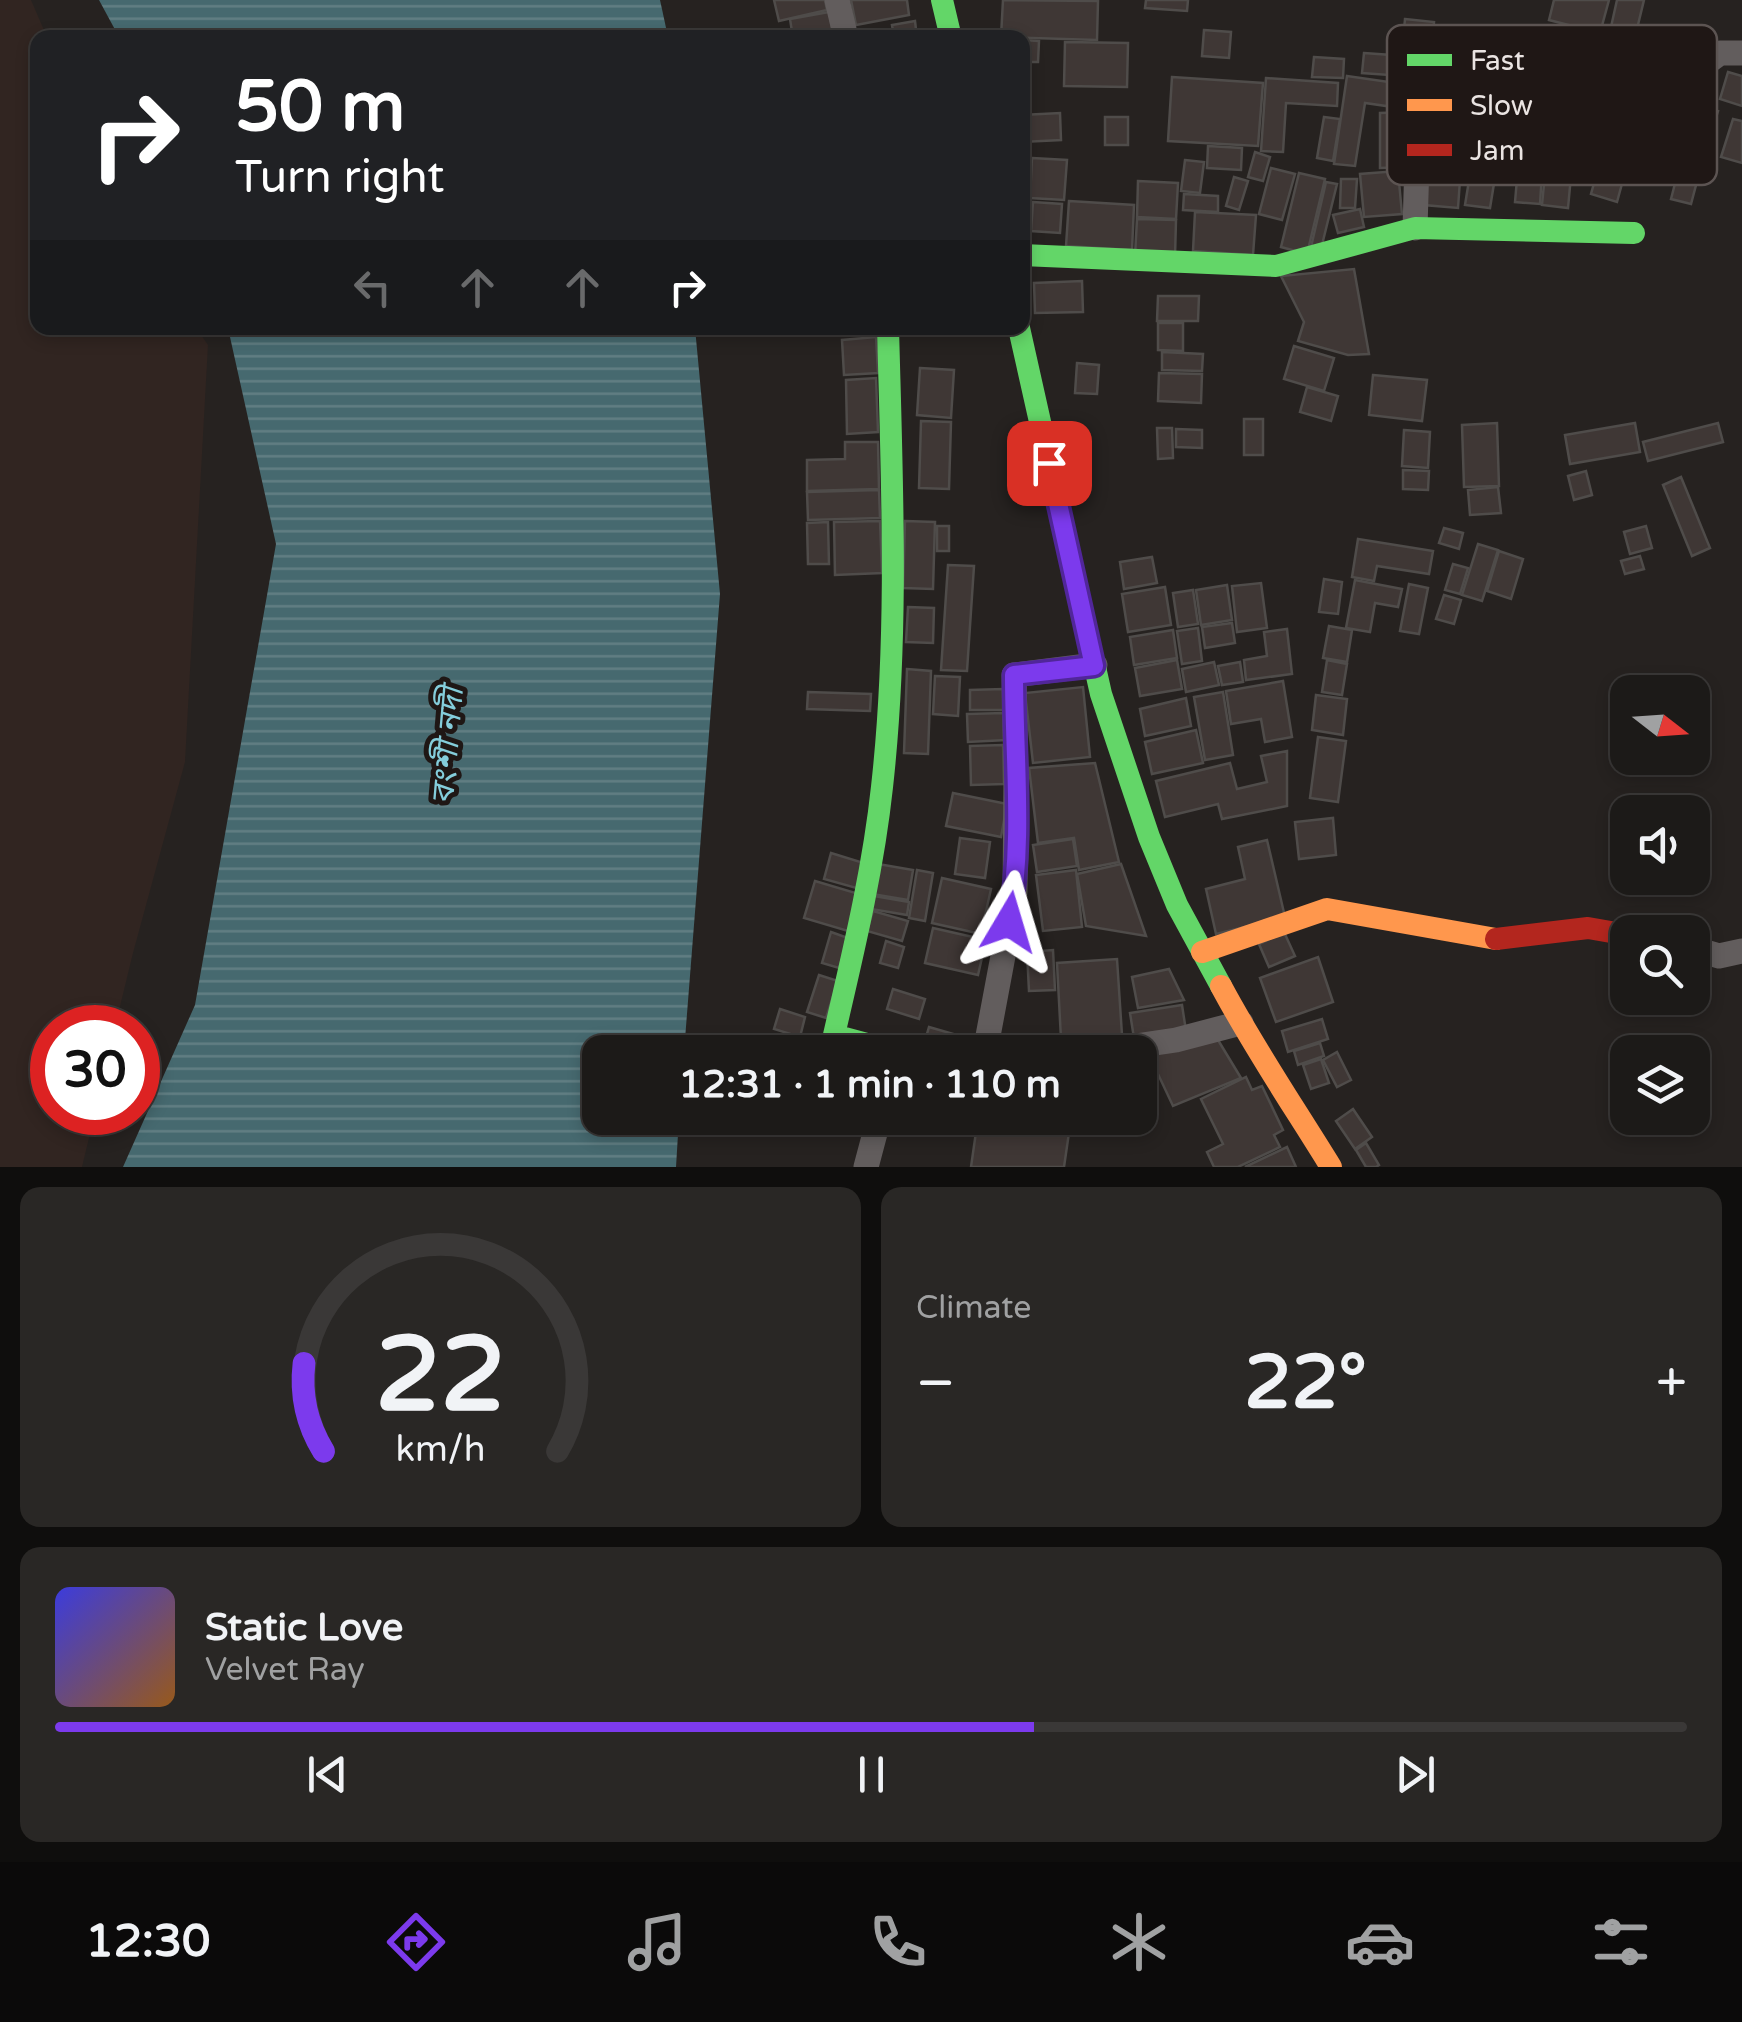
<!DOCTYPE html>
<meta charset="utf-8">
<style>
:root{--surface:#1c1a18;--page:#292725;--text:#f1f3f6;--muted:#a0a1a2;--line:#3a3837;--accent:#7c3aed}
body{margin:0;font-family:"Varela Round","Noto Sans Bengali",sans-serif;background:var(--page);color:var(--text);height:100vh;display:flex;flex-direction:column;font-size:38px;white-space:nowrap}
*{box-sizing:border-box;margin:0}
p{font-size:32px;color:var(--muted)}
.icon{flex:none;width:55px;height:55px;fill:none;stroke:currentColor;stroke-width:2;stroke-linecap:round;stroke-linejoin:round}
.map{position:relative;height:1167px;overflow:hidden}
.sheet{display:flex;flex-direction:column;gap:20px;padding:20px;background:#0f0e0d;flex:1}
.sheet>*{flex:none}
.hud{position:absolute;left:30px;top:30px;width:1000px;height:305px;border-radius:20px;box-shadow:0 5px 15px #0003,0 0 0 2px var(--line);background:#202124;color:#fff;overflow:hidden}
.needle{width:65px;rotate:107deg}
.tools{position:absolute;left:1610px;top:675px;display:grid;gap:20px}
.tools a{display:grid;place-items:center;width:100px;height:100px;border-radius:20px;background:var(--surface);box-shadow:0 5px 15px #0003,0 0 0 2px var(--line);font-size:50px}
.speed{position:absolute;left:30px;top:1005px;display:flex;gap:20px;font-size:50px;font-weight:700;text-align:center}
.speed>*{display:grid;place-content:center;width:130px;height:130px;border-radius:50%;background:var(--surface);box-shadow:0 5px 15px #0003,0 0 0 2px var(--line);line-height:1}
.speed .limit{border:15px solid #d22;background:#fff;color:#111}
.pin{position:absolute;display:grid;place-items:center;width:85px;height:85px;color:#fff;margin:-42px;border-radius:20px;box-shadow:0 5px 15px #0006}
.me{position:absolute;width:110px;margin:-55px;rotate:7deg;stroke-linejoin:round;filter:drop-shadow(0 0 8px #0008)}
.turn{display:flex;align-items:center;gap:35px;height:210px;padding:0 40px;font-size:45px}
.turn .icon{width:130px;height:130px;stroke-width:2.5}
.turn b{display:block;font-size:70px;line-height:85px}
.lanes{display:flex;align-items:center;height:95px;padding:0 40px;background:#0003;justify-content:center;gap:50px;direction:ltr}
.lanes .off{opacity:.35}
.big{font-size:75px;font-weight:700;line-height:1.1}
.sheet .widget{flex:1;display:flex;flex-direction:column;justify-content:center;gap:15px;min-width:0;padding:0 35px;border-radius:20px;background:var(--page)}
.sheet .dial{align-items:center;gap:0}
.dial svg{height:260px;overflow:visible;fill:none;stroke:var(--line);stroke-width:7;stroke-linecap:round;text-anchor:middle}
.dial text{fill:var(--text);stroke:none}
.song{display:flex;align-items:center;gap:30px}
.cover{width:120px;height:120px;border-radius:15px;background:linear-gradient(135deg,hsl(240 70% 55%),hsl(30 70% 35%))}
.played{height:10px;border-radius:5px;background:linear-gradient(90deg,var(--accent) 60%,var(--line) 60%)}
.keys{display:flex;justify-content:space-around;direction:ltr}
.heat{display:flex;justify-content:space-between;align-items:center;font-size:55px;direction:ltr}
.sheet .tiles{flex:1;display:grid;gap:20px;grid-template-columns:1fr 1fr}
.widget:last-child{grid-column:span 2}
.trip{position:absolute;left:582px;top:1035px;width:575px;height:100px;border-radius:20px;background:var(--surface);box-shadow:0 5px 15px #0003,0 0 0 2px var(--line);font-weight:700;line-height:100px;text-align:center}
.tabs{display:flex;height:160px;justify-content:space-around;align-items:center;background:#0b0a0a;color:var(--muted)}
.tabs .icon{width:70px;height:70px}
.tabs .active{color:var(--accent)}
.tabs b{font-size:45px;color:var(--text)}
.map>svg:first-child{display:block}
</style>
<div class="map">
<svg width="1742" height="1167" viewBox="0 0 1742 1167">
<defs>
<pattern id="water-rules" width="6" height="5" patternUnits="userSpaceOnUse" patternTransform="scale(2.5)"><rect width="6" height="5" fill="#46696f"/><path d="M0 2.5h6" fill="none" stroke="#617e83"/></pattern>
</defs>
<rect width="100%" height="100%" fill="#262220"/>
<polygon fill="#312521" points="0,0 31,0 47,37 38,38 38,328 196,328 208,345 185,762 133,953 115,1027 52,1028 52,1112 95,1113 82,1167 0,1167"/>
<g fill="url(#water-rules)">
<polygon points="99,0 660,0 668,37 119,37"/>
<polygon points="228,328 695,328 720,594 684,1052 600,1052 600,1118 679,1118 676,1167 123,1167 195,1005 276,544"/>
</g>
<g fill="#3f3735" stroke="#4f4c4a" stroke-width="2.5">
<polygon points="774,0 825,0 827,10 779,21"/>
<polygon points="851,0 907,0 909,15 856,25"/>
<polygon points="1003,0 1098,1 1097,40 1001,37"/>
<polygon points="1146,0 1188,0 1187,11 1145,8"/>
<polygon points="1554,0 1609,0 1600,33 1549,20"/>
<polygon points="1617,0 1644,0 1636,33 1611,27"/>
<polygon points="829,12 834,38 793,38 790,19"/>
<polygon points="1405,19 1434,22 1429,75 1400,72"/>
<polygon points="915,21 917,38 894,38 892,25"/>
<polygon points="1204,30 1231,32 1229,58 1202,56"/>
<polygon points="1022,40 1039,41 1038,62 1022,62"/>
<polygon points="1065,42 1128,43 1127,87 1064,86"/>
<polygon points="1364,53 1391,55 1389,75 1362,73"/>
<polygon points="1314,57 1344,59 1343,78 1312,77"/>
<polygon points="1728,72 1742,76 1742,106 1720,99"/>
<polygon points="1347,76 1403,84 1400,108 1365,103 1355,166 1334,164"/>
<polygon points="1172,77 1263,83 1258,146 1168,141"/>
<polygon points="1266,78 1338,83 1337,106 1286,103 1283,152 1261,151"/>
<polygon points="1694,104 1718,111 1708,144 1684,137"/>
<polygon points="1431,107 1465,110 1458,208 1424,205"/>
<polygon points="1408,112 1408,167 1380,168 1380,113"/>
<polygon points="1060,113 1061,140 1022,142 1022,115"/>
<rect x="1105" y="117" width="23" height="28"/>
<polygon points="1324,117 1340,119 1333,161 1317,158"/>
<polygon points="1733,119 1742,121 1742,163 1721,157"/>
<polygon points="1208,146 1242,148 1241,170 1207,168"/>
<polygon points="1255,152 1270,157 1263,181 1248,177"/>
<polygon points="1473,156 1498,159 1490,208 1465,205"/>
<polygon points="1519,156 1543,158 1540,204 1515,202"/>
<polygon points="1032,158 1067,160 1064,200 1030,198"/>
<polygon points="1185,160 1204,162 1200,193 1181,191"/>
<polygon points="1600,162 1626,169 1617,202 1591,194"/>
<polygon points="1546,163 1572,165 1568,208 1542,205"/>
<polygon points="1680,164 1700,170 1691,204 1671,199"/>
<polygon points="1271,168 1295,174 1282,220 1259,214"/>
<polygon points="1398,171 1402,214 1364,217 1360,174"/>
<polygon points="1299,173 1325,179 1307,254 1281,247"/>
<polygon points="1234,177 1248,181 1239,210 1226,206"/>
<polygon points="1341,179 1357,179 1355,208 1340,208"/>
<polygon points="1138,181 1178,183 1176,219 1137,217"/>
<polygon points="1326,182 1337,184 1321,249 1311,247"/>
<polygon points="1184,194 1218,196 1218,212 1183,210"/>
<polygon points="1069,201 1134,205 1132,250 1066,246"/>
<polygon points="1033,202 1062,204 1060,233 1031,231"/>
<polygon points="1360,209 1364,227 1338,233 1333,215"/>
<polygon points="1195,212 1256,215 1253,255 1193,251"/>
<polygon points="1137,219 1176,220 1175,257 1135,256"/>
<polygon points="1354,269 1369,354 1348,355 1298,341 1304,322 1281,276"/>
<polygon points="1082,281 1083,312 1035,313 1034,283"/>
<polygon points="1158,296 1199,296 1198,321 1157,321"/>
<polygon points="1158,323 1183,323 1183,351 1158,350"/>
<polygon points="876,337 878,373 844,375 842,340"/>
<polygon points="1294,346 1334,358 1324,391 1284,379"/>
<polygon points="1162,352 1203,354 1202,371 1162,370"/>
<polygon points="1077,363 1099,365 1097,394 1075,393"/>
<polygon points="920,368 954,370 951,418 917,415"/>
<polygon points="1159,373 1202,374 1201,403 1158,401"/>
<polygon points="1373,375 1427,380 1422,421 1369,415"/>
<polygon points="876,378 878,432 847,434 846,380"/>
<polygon points="1307,387 1338,396 1331,421 1300,412"/>
<rect x="1244" y="419" width="19" height="36"/>
<polygon points="921,421 951,422 949,489 919,488"/>
<polygon points="1497,423 1499,486 1464,487 1462,425"/>
<polygon points="1635,423 1640,452 1570,464 1565,435"/>
<polygon points="1718,423 1723,442 1648,461 1643,442"/>
<polygon points="1157,428 1172,428 1173,458 1158,459"/>
<polygon points="1176,429 1202,430 1202,448 1176,447"/>
<polygon points="1404,430 1430,432 1428,468 1402,466"/>
<polygon points="845,442 878,442 879,489 807,491 807,460 845,459"/>
<polygon points="1403,470 1429,471 1428,490 1403,489"/>
<polygon points="1586,471 1592,495 1574,500 1568,476"/>
<polygon points="1681,477 1710,548 1692,556 1663,485"/>
<polygon points="1498,487 1501,513 1470,515 1468,490"/>
<polygon points="879,490 880,518 808,520 807,492"/>
<polygon points="880,521 882,573 835,575 834,522"/>
<polygon points="905,521 935,522 933,589 903,588"/>
<polygon points="828,522 829,564 808,564 807,523"/>
<rect x="937" y="526" width="12" height="25"/>
<polygon points="1646,526 1652,548 1630,554 1624,532"/>
<polygon points="1444,528 1463,533 1459,549 1439,543"/>
<polygon points="1358,539 1433,551 1429,574 1377,566 1374,581 1352,577"/>
<polygon points="1478,544 1498,550 1482,601 1462,595"/>
<polygon points="1499,551 1523,559 1511,599 1487,591"/>
<polygon points="1640,556 1644,569 1625,574 1621,561"/>
<polygon points="1152,557 1157,583 1124,589 1120,562"/>
<polygon points="1453,564 1468,568 1460,594 1445,590"/>
<polygon points="948,565 974,566 967,671 941,670"/>
<polygon points="1324,579 1342,582 1338,614 1319,612"/>
<polygon points="1355,580 1402,589 1398,607 1375,603 1370,632 1346,628"/>
<polygon points="1261,583 1267,628 1237,632 1232,586"/>
<polygon points="1409,584 1428,588 1419,634 1400,631"/>
<polygon points="1227,585 1232,620 1201,625 1196,590"/>
<polygon points="1165,587 1171,625 1128,632 1122,594"/>
<polygon points="1193,590 1198,624 1178,627 1173,593"/>
<polygon points="1444,595 1461,600 1454,624 1436,619"/>
<polygon points="908,607 934,608 933,643 906,642"/>
<polygon points="1232,623 1235,643 1205,648 1202,627"/>
<polygon points="1329,626 1352,630 1347,662 1323,658"/>
<polygon points="1198,628 1202,661 1182,664 1177,631"/>
<polygon points="1287,629 1292,674 1246,680 1244,660 1267,656 1264,632"/>
<polygon points="1173,630 1177,658 1134,665 1130,637"/>
<polygon points="1177,660 1182,689 1140,696 1135,668"/>
<polygon points="1327,660 1347,664 1342,695 1322,692"/>
<polygon points="1214,662 1219,685 1186,692 1182,669"/>
<polygon points="1240,662 1243,682 1222,685 1218,666"/>
<polygon points="907,669 931,671 928,754 904,753"/>
<polygon points="935,676 960,677 958,716 933,714"/>
<polygon points="1283,681 1292,737 1265,742 1261,719 1231,724 1226,691"/>
<polygon points="1083,687 1090,757 1033,763 1025,693"/>
<polygon points="1003,689 1003,710 970,710 970,690"/>
<polygon points="808,692 871,694 870,711 807,709"/>
<polygon points="1223,692 1233,755 1205,760 1194,697"/>
<polygon points="1316,695 1347,699 1343,735 1312,730"/>
<polygon points="1186,698 1191,726 1145,736 1140,709"/>
<polygon points="1004,713 1006,740 968,742 967,714"/>
<polygon points="1196,730 1203,763 1152,774 1145,742"/>
<polygon points="1318,737 1346,741 1338,802 1310,798"/>
<polygon points="1003,745 1004,784 971,785 970,746"/>
<polygon points="1287,751 1287,806 1222,819 1218,804 1165,817 1156,781 1230,763 1237,789 1267,782 1261,756"/>
<polygon points="1095,763 1119,862 1079,870 1074,838 1038,843 1029,768"/>
<polygon points="953,793 1007,804 1001,837 946,826"/>
<polygon points="1333,818 1336,855 1299,859 1295,822"/>
<polygon points="960,838 990,842 985,878 955,874"/>
<polygon points="1073,839 1077,866 1037,872 1033,845"/>
<polygon points="1267,840 1285,917 1216,934 1206,889 1245,879 1238,847"/>
<polygon points="831,853 867,864 860,889 824,879"/>
<polygon points="878,864 913,870 908,900 872,894"/>
<polygon points="1121,864 1146,936 1086,926 1077,874"/>
<polygon points="917,870 933,873 925,921 909,918"/>
<polygon points="1076,870 1082,927 1043,931 1036,875"/>
<polygon points="942,878 991,889 981,934 932,923"/>
<polygon points="815,881 859,894 848,931 804,918"/>
<polygon points="874,896 909,902 907,915 871,909"/>
<polygon points="873,911 908,921 902,941 867,931"/>
<polygon points="933,928 986,940 978,975 925,963"/>
<polygon points="831,932 848,938 839,968 822,963"/>
<polygon points="1284,932 1295,956 1269,967 1259,944"/>
<polygon points="886,941 904,947 898,968 880,963"/>
<polygon points="1053,950 1055,990 1029,991 1027,952"/>
<polygon points="1318,957 1333,1002 1276,1022 1260,978"/>
<polygon points="1117,959 1122,1035 1061,1039 1057,963"/>
<polygon points="1169,969 1184,1000 1138,1008 1132,977"/>
<polygon points="819,975 838,981 826,1018 807,1012"/>
<polygon points="893,989 925,999 919,1019 887,1009"/>
<polygon points="1182,1005 1186,1031 1134,1038 1130,1013"/>
<polygon points="780,1009 805,1017 800,1037 774,1029"/>
<polygon points="1322,1019 1328,1039 1288,1052 1282,1031"/>
<polygon points="929,1027 964,1037 959,1052 922,1051"/>
<polygon points="1218,1040 1241,1078 1173,1106 1149,1055"/>
<polygon points="1320,1043 1324,1056 1298,1065 1294,1051"/>
<polygon points="1337,1052 1351,1080 1337,1087 1323,1060"/>
<polygon points="1321,1059 1329,1083 1311,1089 1303,1065"/>
<polygon points="1246,1077 1252,1090 1262,1086 1283,1130 1274,1135 1280,1147 1238,1167 1214,1167 1207,1152 1223,1144 1201,1099"/>
<polygon points="1353,1109 1372,1137 1355,1149 1336,1121"/>
<polygon points="978,1118 1071,1119 1064,1167 971,1167"/>
<polygon points="1366,1143 1379,1165 1376,1167 1366,1167 1356,1150"/>
<polygon points="1287,1147 1296,1167 1245,1167"/>
</g>
<g fill="none" stroke-linecap="round" stroke-linejoin="round">
<g stroke="#625d5d" stroke-width="25">
<polyline points="837,0 846,38"/>
<polyline points="1415,228 1419,96 1427,89 1518,99 1643,106 1669,90 1720,53 1742,53"/>
<polyline points="1692,948 1719,956 1742,951"/>
<polyline points="985,1052 1015,892 1016,777 1014,675 1095,665"/>
<polyline points="1095,1052 1176,1040 1241,1023"/>
<polyline points="866,1167 879,1118"/>
</g>
<g stroke="#63d668" stroke-width="22">
<polyline points="942,0 951,38"/>
<polyline points="1022,255 1276,266 1415,228 1634,233"/>
<path d="M 888,328 C 892,481 899,635 882,787 C 873,871 853,953 834,1035 L 897,1052"/>
<polyline points="1019,328 1101,694 1149,837 1177,905 1221,986"/>
</g>
<g stroke="#ff974d" stroke-width="22">
<polyline points="1202,952 1327,909 1496,939"/>
<path d="M 1221,986 C 1254,1048 1294,1107 1331,1167"/>
</g>
<polyline stroke="#b3261e" stroke-width="22" points="1496,939 1588,928 1628,935"/>
</g>
<g fill="none" stroke-linecap="round" stroke-linejoin="round">
<defs>
<path id="route" d="M 1009,922 C 1024,842 1014,757 1014,675 L 1094,666 L 1049,463"/>
</defs>
<use href="#route" stroke="#51269a" stroke-width="25"/>
<use href="#route" stroke="#7c3aed" stroke-width="18"/>
</g>
<g text-anchor="middle" dominant-baseline="central" stroke-width="10" stroke-linejoin="round" paint-order="stroke">
<g font-size="32" font-style="italic" fill="#84cddb" stroke="#1f1715">
<text transform="translate(448 746) rotate(-85)">বংশী নদী</text>
</g>
</g>
<rect x="1387" y="25" width="330" height="160" rx="15" fill="#1f1715" stroke="#5c5452" stroke-width="2.5"/>
<rect x="1407" y="54" width="45" height="12" fill="#63d668"/>
<rect x="1407" y="99" width="45" height="12" fill="#ff974d"/>
<rect x="1407" y="144" width="45" height="12" fill="#b3261e"/>
<g font-size="28" fill="#eae4e2">
<text x="1470" y="70">Fast</text>
<text x="1470" y="115">Slow</text>
<text x="1470" y="160">Jam</text>
</g>
</svg>
<div class="tools">
<a><svg class="needle" viewBox="-14 -14 28 28"><path d="M0-13l5 13h-10z" fill="#e53935"/><path d="M0 13l5-13h-10z" fill="#a0a1a2"/></svg></a>
<a><svg class="icon" aria-label="sound" viewBox="0 0 24 24"><path d="M4 9h4l5-4v14l-5-4H4zM17 9q2 3 0 6"/></svg></a>
<a><svg class="icon" aria-label="search" viewBox="0 0 24 24"><circle cx="10" cy="10" r="6"/><path d="M15 15l6 6"/></svg></a>
<a><svg class="icon" aria-label="layers" viewBox="0 0 24 24"><path d="M12 4l9 5-9 5-9-5zM3 14l9 5 9-5"/></svg></a>
</div>
<div class="speed"><div class="limit">30</div></div>
<div class="pin" style="left:1049px;top:463px;background:#d93025"><svg class="icon" aria-label="arrive" viewBox="0 0 24 24"><path d="M6 21V4h12l-3 4 3 4H6"/></svg></div>
<svg class="me" style="left:1009px;top:922px" viewBox="-20 -20 40 40"><path d="M0-17L14 15 0 8-14 15z" fill="#7c3aed" stroke="#fff" stroke-width="4"/></svg>
<div class="trip">12:31 · 1 min · 110 m</div>
<div class="hud">
<div class="turn"><svg class="icon" aria-label="right" viewBox="0 0 24 24"><path d="M7 20v-9h11M14 6l5 5-5 5"/></svg><div><b>50 m</b>Turn right</div></div>
<div class="lanes"><svg class="icon off" aria-label="left" viewBox="0 0 24 24"><path d="M17 20v-9H6M10 6l-5 5 5 5"/></svg><svg class="icon off" aria-label="ahead" viewBox="0 0 24 24"><path d="M12 20V5M6 11l6-6 6 6"/></svg><svg class="icon off" aria-label="ahead" viewBox="0 0 24 24"><path d="M12 20V5M6 11l6-6 6 6"/></svg><svg class="icon" aria-label="right" viewBox="0 0 24 24"><path d="M7 20v-9h11M14 6l5 5-5 5"/></svg></div>
</div>
</div>
<section class="sheet">
<div class="tiles">
<div class="widget dial"><svg viewBox="0 0 100 80">
<path d="M14 69A42 42 0 1 1 86 69"/>
<path d="M14 69A42 42 0 0 1 8 42" stroke="#7c3aed"/>
<text x="50" y="56" font-size="32" font-weight="700">22</text>
<text x="50" y="72" font-size="11">km/h</text>
</svg></div>
<div class="widget"><p>Climate</p>
<div class="heat"><a>−</a><b class="big">22°</b><a>+</a></div>
</div>
<div class="widget">
<div class="song"><i class="cover"></i><div><b>Static Love</b><p>Velvet Ray</p></div></div>
<div class="played"></div>
<div class="keys"><svg class="icon" aria-label="previous" viewBox="0 0 24 24"><path d="M18 5L8 12l10 7zM5 5v14"/></svg><svg class="icon" aria-label="pause" viewBox="0 0 24 24"><path d="M8 5v14M16 5v14"/></svg><svg class="icon" aria-label="next" viewBox="0 0 24 24"><path d="M6 5l10 7-10 7zM19 5v14"/></svg></div>
</div>
</div>
</section>
<nav class="tabs">
<b>12:30</b>
<svg class="icon active" aria-label="directions" viewBox="0 0 24 24"><path d="M12 3l9 9-9 9-9-9zM9 14v-3h6M13 9l2 2-2 2"/></svg>
<svg class="icon" aria-label="music" viewBox="0 0 24 24"><path d="M9 18V5l10-2v13"/><circle cx="6" cy="18" r="3"/><circle cx="16" cy="16" r="3"/></svg>
<svg class="icon" aria-label="phone" viewBox="0 0 24 24"><path d="M5 4h4l2 5-3 2q2 4 5 5l2-3 5 2v4C11 20 4 13 5 4z"/></svg>
<svg class="icon" aria-label="climate" viewBox="0 0 24 24"><path d="M12 3v18M4 7l16 10M4 17L20 7"/></svg>
<svg class="icon" aria-label="car" viewBox="0 0 24 24"><path d="M5 17H2v-5l4-1 3-4h7l3 4 3 1v5h-3M9 17h6M6 11h13"/><circle cx="7" cy="17" r="2"/><circle cx="17" cy="17" r="2"/></svg>
<svg class="icon" aria-label="filters" viewBox="0 0 24 24"><path d="M4 7h16M4 17h16"/><circle cx="9" cy="7" r="2"/><circle cx="15" cy="17" r="2"/></svg>
</nav>
